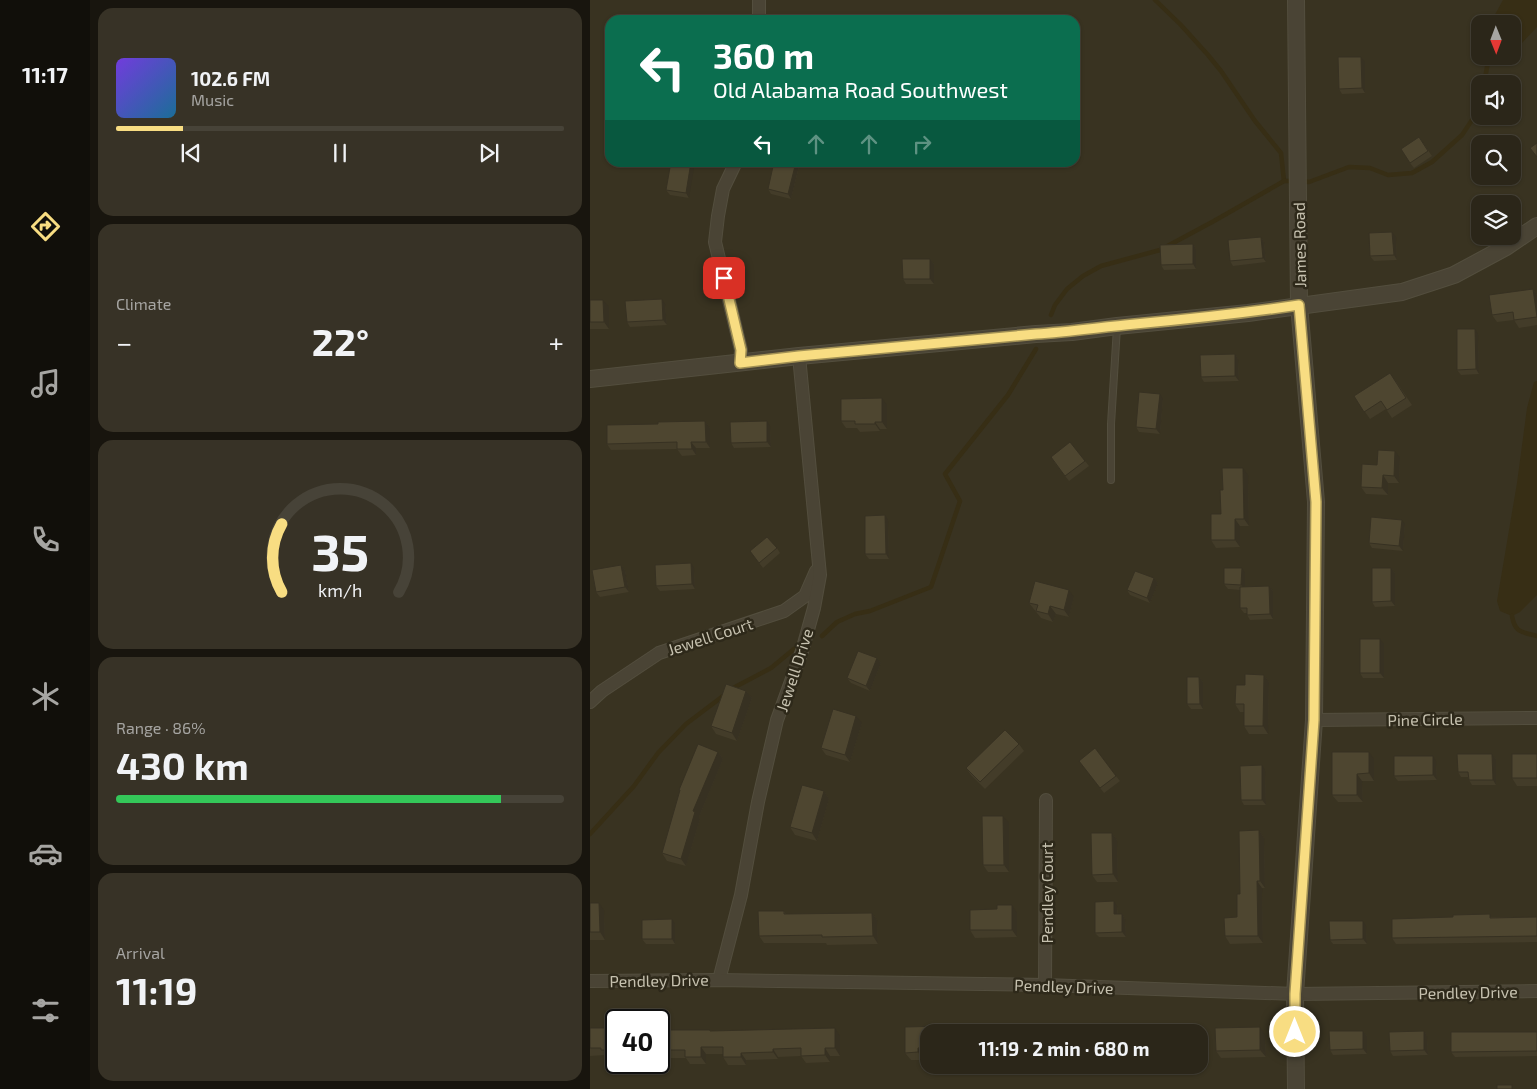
<!DOCTYPE html>
<meta charset="utf-8">
<style>
:root{--surface:#2b2619;--page:#373226;--text:#f1f3f6;--muted:#a6a5a2;--line:#474338;--accent:#f8dd82}
body{margin:0;font-family:"Exo 2",sans-serif;background:var(--page);color:var(--text);height:100vh;display:flex;flex-direction:column;font-size:19px;white-space:nowrap}
*{box-sizing:border-box;margin:0}
p{font-size:16px;color:var(--muted)}
.icon{flex:none;width:28px;height:28px;fill:none;stroke:currentColor;stroke-width:2;stroke-linecap:round;stroke-linejoin:round}
.map{position:relative;flex:1;overflow:hidden}
.side{display:flex;flex-direction:column;gap:8px;padding:8px;background:#18150e;width:500px}
.side>*{flex:none}
.guide{position:absolute;left:15px;top:15px;width:475px;height:152px;border-radius:15px;box-shadow:0 1px 4px #0004,0 0 0 1px var(--line);background:#0b6e4f;color:#fff;overflow:hidden}
.needle{width:32px;rotate:179deg}
.controls{position:absolute;left:881px;top:15px;display:grid;gap:10px}
.controls a{display:grid;place-items:center;width:50px;height:50px;border-radius:10px;background:var(--surface);box-shadow:0 1px 4px #0004,0 0 0 1px var(--line);font-size:25px}
.speed{position:absolute;left:15px;top:1009px;display:flex;gap:10px;font-size:25px;font-weight:700;text-align:center}
.speed>*{display:grid;place-content:center;width:65px;height:65px;border-radius:50%;background:var(--surface);box-shadow:0 1px 4px #0004,0 0 0 1px var(--line);line-height:1}
.speed .limit{border:2px solid #111;border-radius:8px;background:#fff;color:#111}
.pin{position:absolute;display:grid;place-items:center;width:42px;height:42px;color:#fff;margin:-21px;border-radius:10px;box-shadow:0 2px 8px #0006}
.me{position:absolute;width:55px;margin:-28px;rotate:0deg;stroke-linejoin:round;filter:drop-shadow(0 0 4px #0008)}
.turn{display:flex;align-items:center;gap:18px;height:105px;padding:0 25px;font-size:22px}
.turn .icon{width:65px;height:65px;stroke-width:2.5}
.turn b{display:block;font-size:35px;line-height:42px}
.lanes{display:flex;align-items:center;height:48px;padding:0 25px;background:#0003;justify-content:center;gap:25px;direction:ltr}
.lanes .off{opacity:.35}
.big{font-size:38px;font-weight:700;line-height:1.1}
.side .widget{flex:1;display:flex;flex-direction:column;justify-content:center;gap:8px;min-width:0;padding:0 18px;border-radius:15px;background:var(--page)}
.side .dial{align-items:center;gap:0}
.dial svg{height:130px;overflow:visible;fill:none;stroke:var(--line);stroke-width:7;stroke-linecap:round;text-anchor:middle}
.dial text{fill:var(--text);stroke:none}
.song{display:flex;align-items:center;gap:15px}
.cover{width:60px;height:60px;border-radius:8px;background:linear-gradient(135deg,hsl(260 70% 55%),hsl(200 70% 35%))}
.played{height:5px;border-radius:2px;background:linear-gradient(90deg,var(--accent) 15%,var(--line) 15%)}
.keys{display:flex;justify-content:space-around;direction:ltr}
.heat{display:flex;justify-content:space-between;align-items:center;font-size:28px;direction:ltr}
.charge{height:8px;border-radius:4px;background:linear-gradient(90deg,#34c759 86%,var(--line) 0)}
.trip{position:absolute;left:330px;top:1024px;width:288px;height:50px;border-radius:15px;background:var(--surface);box-shadow:0 1px 4px #0004,0 0 0 1px var(--line);font-weight:700;line-height:50px;text-align:center}
main{display:flex;flex:1;min-height:0}
.menu{display:flex;flex-direction:column;width:90px;justify-content:space-around;align-items:center;background:#110f0a;color:var(--muted)}
.menu .icon{width:35px;height:35px}
.menu .on{color:var(--accent)}
.menu b{font-size:22px;color:var(--text)}
.map>svg:first-child{display:block}
</style>
<main>
<nav class="menu">
<b>11:17</b>
<svg class="icon on" aria-label="directions" viewBox="0 0 24 24"><path d="M12 3l9 9-9 9-9-9zM9 14v-3h6M13 9l2 2-2 2"/></svg>
<svg class="icon" aria-label="music" viewBox="0 0 24 24"><path d="M9 18V5l10-2v13"/><circle cx="6" cy="18" r="3"/><circle cx="16" cy="16" r="3"/></svg>
<svg class="icon" aria-label="phone" viewBox="0 0 24 24"><path d="M5 4h4l2 5-3 2q2 4 5 5l2-3 5 2v4C11 20 4 13 5 4z"/></svg>
<svg class="icon" aria-label="climate" viewBox="0 0 24 24"><path d="M12 3v18M4 7l16 10M4 17L20 7"/></svg>
<svg class="icon" aria-label="car" viewBox="0 0 24 24"><path d="M5 17H2v-5l4-1 3-4h7l3 4 3 1v5h-3M9 17h6M6 11h13"/><circle cx="7" cy="17" r="2"/><circle cx="17" cy="17" r="2"/></svg>
<svg class="icon" aria-label="filters" viewBox="0 0 24 24"><path d="M4 7h16M4 17h16"/><circle cx="9" cy="7" r="2"/><circle cx="15" cy="17" r="2"/></svg>
</nav>
<section class="side">
<div class="widget">
<div class="song"><i class="cover"></i><div><b>102.6 FM</b><p>Music</p></div></div>
<div class="played"></div>
<div class="keys"><svg class="icon" aria-label="previous" viewBox="0 0 24 24"><path d="M18 5L8 12l10 7zM5 5v14"/></svg><svg class="icon" aria-label="pause" viewBox="0 0 24 24"><path d="M8 5v14M16 5v14"/></svg><svg class="icon" aria-label="next" viewBox="0 0 24 24"><path d="M6 5l10 7-10 7zM19 5v14"/></svg></div>
</div>
<div class="widget"><p>Climate</p>
<div class="heat"><a>−</a><b class="big">22°</b><a>+</a></div>
</div>
<div class="widget dial"><svg viewBox="0 0 100 80">
<path d="M14 69A42 42 0 1 1 86 69"/>
<path d="M14 69A42 42 0 0 1 14 27" stroke="#f8dd82"/>
<text x="50" y="56" font-size="32" font-weight="700">35</text>
<text x="50" y="72" font-size="11">km/h</text>
</svg></div>
<div class="widget"><p>Range · 86%</p><b class="big">430 km</b><div class="charge"></div></div>
<div class="widget"><p>Arrival</p><b class="big">11:19</b></div>
</section>
<div class="map">
<svg width="947" height="1089" viewBox="0 0 947 1089">
<rect width="100%" height="100%" fill="#393321"/>
<g fill="#372e15">
<polygon points="913,0 947,0 947,27 932,43 923,43 922,24 902,24 902,20"/>
<polygon points="947,381 947,595 930,612 922,616 910,611 907,601 927,483 937,408 944,382"/>
</g>
<g fill="none" stroke-linecap="round" stroke-linejoin="round">
<g stroke="#372e15" stroke-width="4.5">
<polyline points="565,0 590,24 618,55 631,71 665,121 691,153 694,181"/>
<polyline points="894,84 899,56"/>
<polyline points="712,181 719,182 759,167 780,168 798,175 822,173 842,162 872,135 884,117 890,101"/>
<polyline points="461,315 465,305 477,289 493,276 511,266 570,250 624,221 694,181 704,181"/>
<path d="M 922,616 C 925,633 932,632 947,636"/>
<polyline points="232,636 247,622 265,614 280,611 341,587 370,501 355,474 418,395 446,349"/>
<polyline points="0,834 44,786 68,753 96,724 145,687 181,668 204,649"/>
</g>
<defs>
<polyline id="service" points="521,480 521,424 527,327"/>
<g id="minor">
<polyline points="169,20 169,0"/>
<polyline points="146,162 133,189 128,216 125,242 151,350 150,363"/>
<polyline points="0,702 12,691 69,653 194,611 215,596 226,571"/>
<polyline points="724,720 947,718"/>
<polyline points="129,980 151,895 168,802 187,720 212,651 224,608 230,575 209,356"/>
<polyline points="0,981 129,980 455,985 705,994 947,991"/>
<polyline points="455,985 456,800"/>
</g>
<g id="tertiary">
<polyline points="0,379 209,356 446,334 482,332 527,326 658,313 812,292 864,275 916,247 947,226"/>
<polyline points="706,1089 705,994 724,720 726,502 709,305 706,0"/>
</g>
</defs>
<use href="#service" stroke="#534e3e" stroke-width="8"/>
<use href="#minor" stroke="#534e3e" stroke-width="14"/>
<use href="#tertiary" stroke="#534e3e" stroke-width="18"/>
<use href="#service" stroke="#4a4435" stroke-width="6"/>
<use href="#minor" stroke="#4a4435" stroke-width="12"/>
<use href="#tertiary" stroke="#4a4435" stroke-width="16"/>
</g>
<g fill="#433c29">
<polygon points="775,62 775,93 752,94 749,89"/>
<polygon points="829,137 842,156 824,168 820,163"/>
<polygon points="81,162 99,198 80,195 76,190"/>
<polygon points="210,163 201,199 181,194 178,189"/>
<polygon points="671,237 674,242 676,262 643,266 640,261"/>
<polygon points="806,237 807,260 784,261 780,256"/>
<polygon points="603,244 606,249 606,269 574,270 571,265"/>
<polygon points="340,259 344,264 344,284 316,284 313,279"/>
<polygon points="943,289 947,295 947,325 929,328 924,320 907,322 902,315"/>
<polygon points="0,300 19,307 19,329 0,329"/>
<polygon points="75,304 77,325 40,327 37,322"/>
<polygon points="888,334 889,374 871,375 867,370"/>
<polygon points="645,354 648,359 649,381 614,382 611,377"/>
<polygon points="805,380 822,405 802,418 796,409 780,419 764,396"/>
<polygon points="573,399 570,434 549,432 546,427"/>
<polygon points="297,405 297,429 290,429 290,431 270,432 267,428 256,428 251,421"/>
<polygon points="115,421 120,428 120,448 106,448 106,455 92,456 87,449 21,450 17,444 68,424"/>
<polygon points="180,426 181,447 144,448 141,443"/>
<polygon points="810,458 809,483 798,483 798,495 776,494 771,487 787,465"/>
<polygon points="495,461 499,466 479,481 464,462"/>
<polygon points="658,475 659,526 650,526 650,547 626,548 621,540 631,514 633,490"/>
<polygon points="298,520 299,559 279,559 275,554"/>
<polygon points="815,524 813,551 782,548 779,543"/>
<polygon points="187,548 190,553 173,568 160,551"/>
<polygon points="31,565 35,570 39,592 10,597 6,592"/>
<polygon points="104,568 105,589 70,591 66,586"/>
<polygon points="801,568 805,573 805,606 785,607 782,602"/>
<polygon points="655,573 655,587 679,586 683,591 683,619 660,620 657,615 657,613 654,613 650,608 650,590 638,589 634,584"/>
<polygon points="564,578 568,583 560,603 540,595 537,590"/>
<polygon points="484,597 479,617 466,614 463,622 451,618 439,603"/>
<polygon points="794,644 794,678 773,678 770,673"/>
<polygon points="287,658 291,663 280,691 261,683 257,678"/>
<polygon points="674,675 679,682 678,734 659,734 654,726 654,712 650,712 645,704 655,685"/>
<polygon points="609,677 613,682 613,709 601,709 597,704"/>
<polygon points="156,691 162,698 147,741 126,734 121,726"/>
<polygon points="272,723 260,762 236,755 231,748"/>
<polygon points="429,744 434,751 395,789 381,775 376,768"/>
<polygon points="128,752 133,759 109,817 110,819 96,866 77,861 72,853 90,792 89,790"/>
<polygon points="902,754 906,759 906,785 882,785 879,780 878,777 871,777 868,772"/>
<polygon points="947,754 947,786 927,786 922,778"/>
<polygon points="784,759 784,781 772,781 773,802 748,802 742,795"/>
<polygon points="489,761 526,776 530,781 514,793"/>
<polygon points="846,761 847,780 808,781 804,776"/>
<polygon points="675,770 676,805 654,805 651,800"/>
<polygon points="234,791 239,799 227,841 205,835 200,827"/>
<polygon points="419,823 419,872 398,872 393,865"/>
<polygon points="669,830 674,838 675,888 672,888 673,943 640,944 635,936 647,917 650,894"/>
<polygon points="522,833 527,840 528,882 507,882 502,875"/>
<polygon points="0,903 14,910 15,940 0,940"/>
<polygon points="527,906 528,914 532,914 535,919 536,937 509,937 505,933"/>
<polygon points="407,909 427,913 427,937 385,938 380,930"/>
<polygon points="194,911 196,914 282,913 287,920 288,944 237,945 236,943 174,943 169,936"/>
<polygon points="863,917 947,917 947,942 806,944 802,938"/>
<polygon points="85,924 85,944 56,944 52,939"/>
<polygon points="776,926 777,944 743,944 740,940"/>
<polygon points="0,1028 26,1028 26,1057 16,1057 15,1055 0,1056"/>
<polygon points="69,1030 120,1030 122,1031 250,1036 250,1056 240,1056 240,1062 216,1063 211,1056 188,1057 188,1059 156,1060 156,1065 138,1065 133,1057 133,1054 116,1054 116,1064 100,1064 96,1058 81,1058 80,1056 69,1056"/>
<polygon points="773,1031 777,1036 777,1054 743,1055 740,1050"/>
<polygon points="834,1031 837,1036 838,1055 803,1056 800,1051"/>
<polygon points="339,1032 339,1055 333,1055 333,1060 321,1060 315,1053"/>
<polygon points="947,1032 947,1056 865,1057 861,1052"/>
<polygon points="675,1035 676,1057 631,1058 626,1051"/>
</g>
<g fill="#373122">
<polygon points="771,57 775,62 775,93 772,88"/>
<polygon points="101,162 105,162 99,198 96,193"/>
<polygon points="206,162 210,162 201,199 198,194"/>
<polygon points="802,232 806,237 807,260 804,255"/>
<polygon points="671,237 674,242 676,262 673,258"/>
<polygon points="603,244 606,249 606,269 603,264"/>
<polygon points="340,259 344,264 344,284 340,279"/>
<polygon points="943,289 947,295 947,317"/>
<polygon points="72,299 75,304 77,325 73,320"/>
<polygon points="13,300 19,307 19,329 14,322"/>
<polygon points="885,329 888,334 889,374 886,369"/>
<polygon points="645,354 648,359 649,381 645,376"/>
<polygon points="570,394 573,399 570,434 566,429"/>
<polygon points="292,398 297,405 297,429 292,422"/>
<polygon points="115,421 120,428 120,448 116,442"/>
<polygon points="177,421 180,426 181,447 177,442"/>
<polygon points="285,422 290,429 290,431 285,424"/>
<polygon points="101,442 106,448 106,455 102,449"/>
<polygon points="805,451 810,458 809,483 804,476"/>
<polygon points="653,468 658,475 659,526 654,519"/>
<polygon points="793,475 798,483 798,495 792,488"/>
<polygon points="295,515 298,520 299,559 296,554"/>
<polygon points="645,519 650,526 650,547 645,540"/>
<polygon points="812,520 815,524 813,551 809,546"/>
<polygon points="101,563 104,568 105,589 102,584"/>
<polygon points="31,565 35,570 39,592 35,587"/>
<polygon points="652,568 655,573 655,590 651,585"/>
<polygon points="801,568 805,573 805,606 801,601"/>
<polygon points="564,578 568,583 560,603 557,598"/>
<polygon points="679,586 683,591 683,619 680,614"/>
<polygon points="479,590 484,597 479,617 474,610"/>
<polygon points="460,606 466,614 463,622 458,614"/>
<polygon points="790,639 794,644 794,678 790,673"/>
<polygon points="287,658 291,663 280,691 276,686"/>
<polygon points="674,675 679,682 678,734 673,726"/>
<polygon points="609,677 613,682 613,709 610,704"/>
<polygon points="156,691 162,698 147,741 142,733"/>
<polygon points="266,716 272,723 260,762 255,755"/>
<polygon points="128,752 133,759 109,817 110,819 96,866 91,859 103,811"/>
<polygon points="779,752 784,759 784,781 779,773"/>
<polygon points="902,754 906,759 906,785 903,780"/>
<polygon points="843,756 846,761 847,780 843,775"/>
<polygon points="672,765 675,770 676,805 672,800"/>
<polygon points="767,774 772,781 773,802 767,795"/>
<polygon points="234,791 239,799 227,841 222,833"/>
<polygon points="413,816 419,823 419,872 414,865"/>
<polygon points="669,830 674,838 675,888 670,881"/>
<polygon points="522,833 527,840 528,882 523,874"/>
<polygon points="667,881 672,888 673,943 668,936"/>
<polygon points="524,901 527,906 528,919 524,914"/>
<polygon points="9,903 14,910 15,940 10,932"/>
<polygon points="422,905 427,913 427,937 422,930"/>
<polygon points="282,913 287,920 288,944 283,936"/>
<polygon points="532,914 535,919 536,937 532,932"/>
<polygon points="82,919 85,924 85,944 82,939"/>
<polygon points="773,921 776,926 777,944 773,939"/>
<polygon points="529,1023 534,1031 534,1032 529,1032"/>
<polygon points="438,1024 443,1032 438,1032"/>
<polygon points="358,1026 363,1032 358,1032"/>
<polygon points="603,1026 606,1031 606,1032 603,1032"/>
<polygon points="670,1027 675,1035 676,1057 670,1050"/>
<polygon points="245,1028 250,1036 250,1056 245,1048"/>
<polygon points="773,1031 777,1036 777,1054 773,1049"/>
<polygon points="834,1031 837,1036 838,1055 834,1050"/>
<polygon points="111,1047 116,1054 116,1064 111,1057"/>
<polygon points="235,1048 240,1056 240,1062 235,1055"/>
<polygon points="328,1048 333,1055 333,1060 328,1052"/>
<polygon points="183,1049 188,1057 188,1059 183,1052"/>
<polygon points="151,1053 156,1060 156,1065 151,1057"/>
</g>
<g fill="#4e4630" stroke="#373122">
<polygon points="130,17 131,20 110,20 110,18"/>
<polygon points="748,57 771,57 772,88 749,89"/>
<polygon points="829,137 838,151 820,163 811,149"/>
<polygon points="947,143 947,157 940,148"/>
<polygon points="81,162 101,162 96,193 76,190"/>
<polygon points="184,162 206,162 198,194 178,189"/>
<polygon points="802,232 804,255 780,256 779,233"/>
<polygon points="671,237 673,258 640,261 638,240"/>
<polygon points="603,244 603,264 571,265 570,245"/>
<polygon points="312,259 340,259 340,279 313,279"/>
<polygon points="943,289 947,317 924,320 923,312 902,315 899,295"/>
<polygon points="72,299 73,320 37,322 35,301"/>
<polygon points="0,300 13,300 14,322 0,322"/>
<polygon points="867,329 885,329 886,369 867,370"/>
<polygon points="645,354 645,376 611,377 610,355"/>
<polygon points="800,373 816,398 797,410 791,401 774,412 764,396"/>
<polygon points="549,392 570,394 566,429 546,427"/>
<polygon points="292,398 292,422 285,422 285,424 265,424 265,421 251,421 251,399"/>
<polygon points="115,421 116,442 101,442 102,449 87,449 87,442 17,444 17,425 68,424 68,422"/>
<polygon points="177,421 177,442 141,443 140,422"/>
<polygon points="480,442 495,461 475,476 461,457"/>
<polygon points="788,450 805,451 804,476 793,475 792,488 771,487 772,464 787,465"/>
<polygon points="632,468 653,468 654,519 645,519 645,540 621,540 621,514 631,514 630,490 633,490"/>
<polygon points="295,515 296,554 275,554 275,516"/>
<polygon points="781,517 812,520 809,546 779,543"/>
<polygon points="177,537 187,548 169,563 160,551"/>
<polygon points="101,563 102,584 66,586 65,565"/>
<polygon points="31,565 35,587 6,592 2,570"/>
<polygon points="634,568 652,568 651,585 634,584"/>
<polygon points="782,568 801,568 801,601 782,602"/>
<polygon points="545,571 564,578 557,598 537,590"/>
<polygon points="445,581 479,590 474,610 460,606 458,614 446,611 448,605 439,603"/>
<polygon points="679,586 680,614 657,615 657,608 650,608 650,587"/>
<rect x="770" y="639" width="20" height="34"/>
<polygon points="268,651 287,658 276,686 257,678"/>
<polygon points="655,674 674,675 673,726 654,726 654,704 645,704 646,685 655,685"/>
<polygon points="597,677 609,677 610,704 597,704"/>
<polygon points="136,684 156,691 142,733 121,726"/>
<polygon points="243,709 266,716 255,755 231,748"/>
<polygon points="415,730 429,744 390,782 376,768"/>
<polygon points="108,744 128,752 103,811 105,812 91,859 72,853 90,790 89,790"/>
<polygon points="505,748 526,776 510,788 489,761"/>
<polygon points="742,752 779,752 779,773 767,774 767,795 742,795"/>
<polygon points="867,754 902,754 903,780 879,780 878,772 868,772"/>
<rect x="922" y="754" width="25" height="24"/>
<polygon points="804,756 843,756 843,775 804,776"/>
<polygon points="672,765 672,800 651,800 650,766"/>
<polygon points="212,785 234,791 222,833 200,827"/>
<polygon points="392,816 413,816 414,865 393,865"/>
<polygon points="669,830 670,881 667,881 668,936 635,936 634,918 647,917 647,894 650,894 649,831"/>
<polygon points="501,833 522,833 523,874 502,875"/>
<polygon points="524,901 524,914 532,914 532,932 505,933 505,902"/>
<polygon points="0,903 9,903 10,932 0,932"/>
<polygon points="407,905 422,905 422,930 380,930 380,910 407,909"/>
<polygon points="168,911 194,911 194,914 282,913 283,936 232,937 232,935 169,936"/>
<polygon points="900,914 900,918 947,917 947,936 802,938 802,919 863,917 863,915"/>
<polygon points="82,919 82,939 52,939 52,920"/>
<polygon points="739,921 773,921 773,939 740,940"/>
<polygon points="529,1023 529,1032 492,1032 492,1024"/>
<rect x="393" y="1024" width="45" height="8"/>
<polygon points="358,1026 358,1032 339,1032 339,1047 328,1048 328,1052 315,1053 315,1027"/>
<polygon points="603,1026 603,1032 567,1032 566,1027"/>
<polygon points="670,1027 670,1050 626,1051 625,1028"/>
<polygon points="0,1028 26,1028 26,1050 11,1050 11,1048 0,1048"/>
<polygon points="245,1028 245,1048 235,1048 235,1055 211,1056 211,1048 183,1049 183,1052 151,1053 151,1057 133,1057 133,1047 111,1047 111,1057 95,1057 95,1050 76,1050 76,1049 69,1049 69,1030 120,1030 120,1031"/>
<polygon points="739,1031 773,1031 773,1049 740,1050"/>
<polygon points="834,1031 834,1050 800,1051 799,1032"/>
<polygon points="861,1032 947,1032 947,1051 861,1052"/>
<rect x="907" y="1085" width="15" height="4"/>
</g>
<g fill="none" stroke-linecap="round" stroke-linejoin="round">
<defs>
<path id="route" d="M 134,278 L 151,350 L 150,363 L 209,356 L 446,334 C 479,332 512,327 545,324 C 600,319 655,313 709,305 L 726,502 L 724,720 L 705,994 L 705,1032"/>
</defs>
<use href="#route" stroke="#a19054" stroke-width="12"/>
<use href="#route" stroke="#f8dd82" stroke-width="9"/>
</g>
<g text-anchor="middle" dominant-baseline="central" stroke-width="5" stroke-linejoin="round" paint-order="stroke">
<g font-size="16" fill="#c6c1af" stroke="#2e291a">
<text transform="translate(709 245) rotate(-91)">James Road</text>
<text transform="translate(120 636) rotate(-18)">Jewell Court</text>
<text transform="translate(204 670) rotate(-72)">Jewell Drive</text>
<text transform="translate(835 719) rotate(-1)">Pine Circle</text>
<text transform="translate(456 893) rotate(-90)">Pendley Court</text>
<text transform="translate(69 980) rotate(-1)">Pendley Drive</text>
<text transform="translate(474 986) rotate(2)">Pendley Drive</text>
<text transform="translate(878 992) rotate(-1)">Pendley Drive</text>
</g>
</g>
</svg>
<div class="controls">
<a><svg class="needle" viewBox="-14 -14 28 28"><path d="M0-13l5 13h-10z" fill="#e53935"/><path d="M0 13l5-13h-10z" fill="#a6a5a2"/></svg></a>
<a><svg class="icon" aria-label="sound" viewBox="0 0 24 24"><path d="M4 9h4l5-4v14l-5-4H4zM17 9q2 3 0 6"/></svg></a>
<a><svg class="icon" aria-label="search" viewBox="0 0 24 24"><circle cx="10" cy="10" r="6"/><path d="M15 15l6 6"/></svg></a>
<a><svg class="icon" aria-label="layers" viewBox="0 0 24 24"><path d="M12 4l9 5-9 5-9-5zM3 14l9 5 9-5"/></svg></a>
</div>
<div class="speed"><div class="limit">40</div></div>
<div class="pin" style="left:134px;top:278px;background:#d93025"><svg class="icon" aria-label="arrive" viewBox="0 0 24 24"><path d="M6 21V4h12l-3 4 3 4H6"/></svg></div>
<svg class="me" style="left:705px;top:1032px" viewBox="-20 -20 40 40"><circle r="17" fill="#f8dd82" stroke="#fff" stroke-width="3"/><path d="M0-11L8 9 0 5-8 9z" fill="#fff"/></svg>
<div class="trip">11:19 · 2 min · 680 m</div>
<div class="guide">
<div class="turn"><svg class="icon" aria-label="left" viewBox="0 0 24 24"><path d="M17 20v-9H6M10 6l-5 5 5 5"/></svg><div><b>360 m</b>Old Alabama Road Southwest</div></div>
<div class="lanes"><svg class="icon" aria-label="left" viewBox="0 0 24 24"><path d="M17 20v-9H6M10 6l-5 5 5 5"/></svg><svg class="icon off" aria-label="ahead" viewBox="0 0 24 24"><path d="M12 20V5M6 11l6-6 6 6"/></svg><svg class="icon off" aria-label="ahead" viewBox="0 0 24 24"><path d="M12 20V5M6 11l6-6 6 6"/></svg><svg class="icon off" aria-label="right" viewBox="0 0 24 24"><path d="M7 20v-9h11M14 6l5 5-5 5"/></svg></div>
</div>
</div>
</main>
